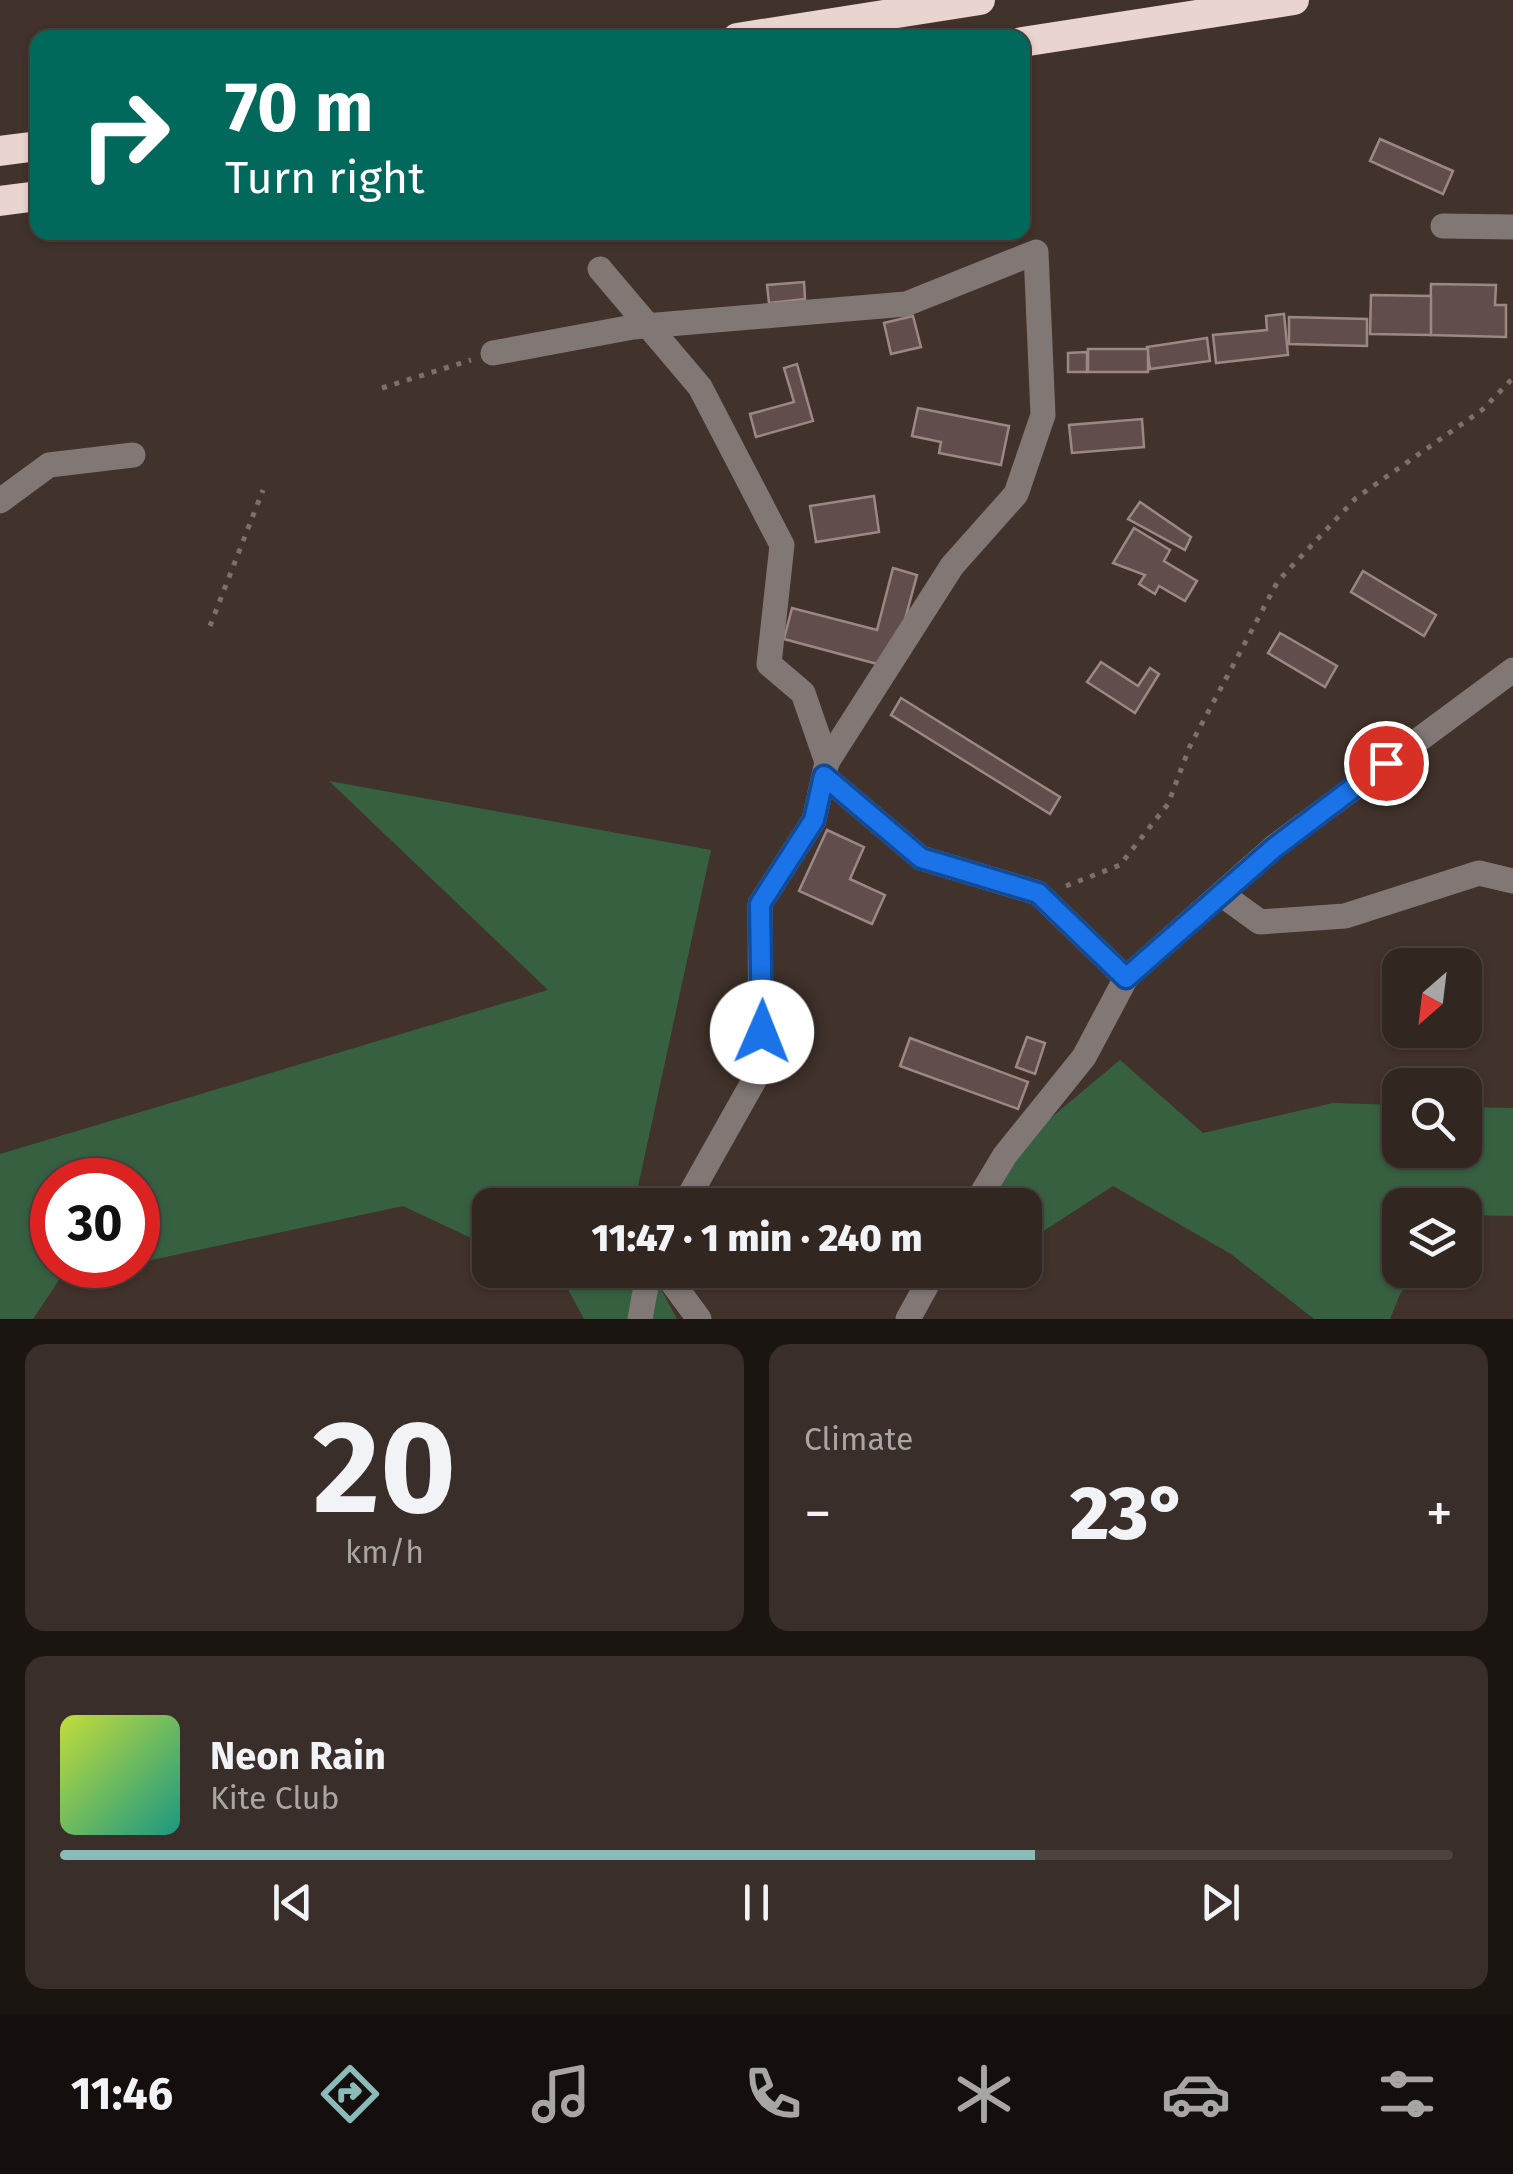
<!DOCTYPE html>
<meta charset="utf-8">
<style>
:root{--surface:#312620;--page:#392e29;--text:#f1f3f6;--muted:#a8a5a5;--line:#4c433e;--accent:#8bbbb9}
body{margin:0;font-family:"Fira Sans",sans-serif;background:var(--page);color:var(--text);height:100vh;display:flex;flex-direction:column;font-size:38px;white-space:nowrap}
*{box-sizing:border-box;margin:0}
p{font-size:32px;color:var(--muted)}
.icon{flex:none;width:55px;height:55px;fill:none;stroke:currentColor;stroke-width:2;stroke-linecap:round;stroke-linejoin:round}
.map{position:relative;height:1319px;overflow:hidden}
.side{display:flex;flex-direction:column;gap:25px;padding:25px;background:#1b1512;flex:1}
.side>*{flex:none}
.top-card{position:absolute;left:30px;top:30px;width:1000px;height:210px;border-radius:20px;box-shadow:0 2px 8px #0004,0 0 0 2px var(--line);background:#00695c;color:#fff;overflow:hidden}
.needle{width:65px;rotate:208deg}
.buttons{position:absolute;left:1382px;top:948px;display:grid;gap:20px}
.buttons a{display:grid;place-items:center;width:100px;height:100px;border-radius:20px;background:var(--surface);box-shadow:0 2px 8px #0004,0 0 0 2px var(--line);font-size:50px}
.speed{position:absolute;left:30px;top:1158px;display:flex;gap:20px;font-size:50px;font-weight:700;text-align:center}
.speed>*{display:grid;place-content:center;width:130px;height:130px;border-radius:50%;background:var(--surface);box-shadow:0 2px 8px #0004,0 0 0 2px var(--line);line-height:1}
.speed .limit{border:15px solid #d22;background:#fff;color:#111}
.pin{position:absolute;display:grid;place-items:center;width:85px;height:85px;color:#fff;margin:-42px;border:5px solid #fff;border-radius:50%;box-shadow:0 2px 10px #0007}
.me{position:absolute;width:110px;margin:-55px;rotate:1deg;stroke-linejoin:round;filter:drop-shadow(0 0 8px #0008)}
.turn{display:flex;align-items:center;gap:35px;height:210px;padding:0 30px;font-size:45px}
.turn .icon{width:130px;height:130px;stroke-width:2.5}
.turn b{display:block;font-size:70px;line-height:85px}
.big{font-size:75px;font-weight:800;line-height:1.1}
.side .tile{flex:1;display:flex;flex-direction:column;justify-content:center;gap:15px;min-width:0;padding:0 35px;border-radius:20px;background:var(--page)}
.side .dial{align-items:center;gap:0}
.dial b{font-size:130px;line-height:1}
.song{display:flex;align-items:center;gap:30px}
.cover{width:120px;height:120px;border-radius:15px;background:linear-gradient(135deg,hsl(70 70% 55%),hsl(170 70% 35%))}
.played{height:10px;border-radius:5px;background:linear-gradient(90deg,var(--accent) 70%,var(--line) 70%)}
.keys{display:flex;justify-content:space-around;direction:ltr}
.heat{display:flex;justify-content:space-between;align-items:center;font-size:55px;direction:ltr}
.side .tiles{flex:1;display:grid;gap:25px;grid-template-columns:1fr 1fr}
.tile:last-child{grid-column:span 2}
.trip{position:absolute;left:472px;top:1188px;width:570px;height:100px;border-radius:20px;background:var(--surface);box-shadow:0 2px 8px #0004,0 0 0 2px var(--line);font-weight:800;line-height:100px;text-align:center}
.tabs{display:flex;height:160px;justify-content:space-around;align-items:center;background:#140f0d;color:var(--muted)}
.tabs .icon{width:70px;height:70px}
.tabs .active{color:var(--accent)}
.tabs b{font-size:45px;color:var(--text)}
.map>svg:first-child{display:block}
</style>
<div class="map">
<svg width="1513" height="1319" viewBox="0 0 1513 1319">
<rect width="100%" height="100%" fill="#41322b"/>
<g fill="#376041">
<polygon points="329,781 711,850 634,1205 490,1205 490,1247 403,1206 138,1263 138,1180 52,1180 52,1265 130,1265 59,1280 33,1319 0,1319 0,1154 548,990"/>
<polygon points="1120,1060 1203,1133 1333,1103 1400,1105 1400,1150 1465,1150 1465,1107 1513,1108 1513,1216 1465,1215 1465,1205 1400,1205 1400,1270 1420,1270 1400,1294 1390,1319 1314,1319 1231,1254 1113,1186 1025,1243 1025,1205 972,1205 973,1183"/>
<polygon points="539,1270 651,1270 677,1319 584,1319 564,1282"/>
</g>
<g fill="#614e4c" stroke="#9c8784" stroke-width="2.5">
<polygon points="1380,139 1453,171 1443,194 1370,161"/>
<polygon points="804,282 805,299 769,303 767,285"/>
<polygon points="1431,284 1496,285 1495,305 1506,305 1506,337 1430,335"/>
<polygon points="1371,295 1431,296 1431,335 1370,334"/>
<polygon points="1284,314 1288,355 1216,363 1213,335 1267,330 1266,316"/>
<polygon points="913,316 921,347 891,354 884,323"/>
<polygon points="1289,317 1367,319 1367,346 1289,344"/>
<polygon points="1207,338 1210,361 1150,369 1147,347"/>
<rect x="1088" y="349" width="60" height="23"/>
<polygon points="1087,352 1087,372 1068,372 1068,353"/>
<polygon points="797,364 813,421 756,437 750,414 794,402 784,368"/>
<polygon points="918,408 1009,426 1001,465 939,453 941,442 912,436"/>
<polygon points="1142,419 1144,447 1072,453 1069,425"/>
<polygon points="874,496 879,532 816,542 810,506"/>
<polygon points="1140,502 1191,537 1185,550 1128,519"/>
<polygon points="1134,528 1170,550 1164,561 1197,581 1185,601 1159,586 1155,594 1139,584 1145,575 1113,563"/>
<polygon points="893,568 917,575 892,668 784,639 792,608 877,630"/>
<polygon points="1363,571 1436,615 1424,636 1351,592"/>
<polygon points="1280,633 1337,666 1325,687 1268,653"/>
<polygon points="1101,662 1138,686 1150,668 1159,674 1135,713 1087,682"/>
<polygon points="901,698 1060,797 1050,814 891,715"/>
<polygon points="827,830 864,847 850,879 885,895 872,924 799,891"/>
<polygon points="1027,1037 1045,1043 1035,1074 1016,1067"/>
<polygon points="910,1038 1028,1082 1018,1109 900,1066"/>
</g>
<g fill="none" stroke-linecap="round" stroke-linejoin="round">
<g stroke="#7d6f69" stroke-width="5" stroke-dasharray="5 8" stroke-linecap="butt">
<polyline points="382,388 471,360"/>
<polyline points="210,626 263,490"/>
<polyline points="1066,886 1120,865 1168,804 1190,746 1278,581 1356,498 1482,410 1513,378"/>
</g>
<g stroke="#817876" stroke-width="25">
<polyline points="1443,226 1513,227"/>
<polyline points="600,269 700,387 782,545 769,664 803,693 827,762 814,820 760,904 761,1068 684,1205"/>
<polyline points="493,353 633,327 906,304 1036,252 1043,415 1016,494 952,566 827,762"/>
<polyline points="0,501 49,465 133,455"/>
<polyline points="824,776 921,858 1038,893 1126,978"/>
<polyline points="1224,896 1260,922 1345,916 1479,873 1513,881"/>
<polyline points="975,1205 1005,1155 1084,1057 1126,978 1274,847 1513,670"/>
<polyline points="663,1270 699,1319"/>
<polyline points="640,1319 649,1270"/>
<polyline points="908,1319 935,1270"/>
</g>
<g stroke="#ead4cf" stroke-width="30">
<polyline points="737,38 980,0"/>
<polyline points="1022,42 1294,0"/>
<polyline points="0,151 38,146"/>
<polyline points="0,201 38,196"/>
</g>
</g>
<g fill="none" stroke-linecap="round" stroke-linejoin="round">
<defs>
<polyline id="route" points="762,1032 760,904 814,820 824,776 921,858 1038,893 1126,978 1274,848 1386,763"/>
</defs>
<use href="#route" stroke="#114b97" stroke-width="25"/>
<use href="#route" stroke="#1a73e8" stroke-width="18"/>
</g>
</svg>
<div class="buttons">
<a><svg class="needle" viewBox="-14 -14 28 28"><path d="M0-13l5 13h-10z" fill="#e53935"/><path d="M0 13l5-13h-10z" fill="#a8a5a5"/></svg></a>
<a><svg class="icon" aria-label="search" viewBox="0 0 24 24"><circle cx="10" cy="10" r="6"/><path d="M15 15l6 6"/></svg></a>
<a><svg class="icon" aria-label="layers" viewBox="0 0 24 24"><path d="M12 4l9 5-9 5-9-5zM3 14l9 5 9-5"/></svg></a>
</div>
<div class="speed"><div class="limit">30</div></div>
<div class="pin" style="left:1386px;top:763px;background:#d93025"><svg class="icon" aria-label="arrive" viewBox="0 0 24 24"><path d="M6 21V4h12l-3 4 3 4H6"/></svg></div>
<svg class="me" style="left:762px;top:1032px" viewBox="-20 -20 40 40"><circle r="19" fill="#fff"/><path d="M0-13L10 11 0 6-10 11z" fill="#1a73e8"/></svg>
<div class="trip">11:47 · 1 min · 240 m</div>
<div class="top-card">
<div class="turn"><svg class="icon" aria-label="right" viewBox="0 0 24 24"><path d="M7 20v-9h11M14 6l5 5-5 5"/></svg><div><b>70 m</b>Turn right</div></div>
</div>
</div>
<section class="side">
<div class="tiles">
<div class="tile dial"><b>20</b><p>km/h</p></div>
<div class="tile"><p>Climate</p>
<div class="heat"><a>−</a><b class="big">23°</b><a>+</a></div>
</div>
<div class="tile">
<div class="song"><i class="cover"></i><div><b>Neon Rain</b><p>Kite Club</p></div></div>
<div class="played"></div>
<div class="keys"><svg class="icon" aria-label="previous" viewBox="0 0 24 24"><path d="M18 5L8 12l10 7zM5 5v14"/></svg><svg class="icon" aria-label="pause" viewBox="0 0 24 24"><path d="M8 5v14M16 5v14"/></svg><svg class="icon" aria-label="next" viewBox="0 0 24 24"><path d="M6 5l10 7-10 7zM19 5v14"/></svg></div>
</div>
</div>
</section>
<nav class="tabs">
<b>11:46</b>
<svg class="icon active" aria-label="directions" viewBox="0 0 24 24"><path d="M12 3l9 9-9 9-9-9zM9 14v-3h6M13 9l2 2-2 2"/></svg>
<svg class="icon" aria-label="music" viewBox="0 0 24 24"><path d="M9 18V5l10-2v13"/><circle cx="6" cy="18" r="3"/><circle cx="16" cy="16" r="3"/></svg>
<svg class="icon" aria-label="phone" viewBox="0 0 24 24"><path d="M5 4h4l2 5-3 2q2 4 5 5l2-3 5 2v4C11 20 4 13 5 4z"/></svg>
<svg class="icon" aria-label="climate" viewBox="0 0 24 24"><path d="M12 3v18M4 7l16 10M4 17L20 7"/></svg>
<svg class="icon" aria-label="car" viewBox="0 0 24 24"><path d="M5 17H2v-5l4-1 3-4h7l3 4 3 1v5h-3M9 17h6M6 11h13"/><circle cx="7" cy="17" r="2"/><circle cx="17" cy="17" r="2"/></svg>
<svg class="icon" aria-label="filters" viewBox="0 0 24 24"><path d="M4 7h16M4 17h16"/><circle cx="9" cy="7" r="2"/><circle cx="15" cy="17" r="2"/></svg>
</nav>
